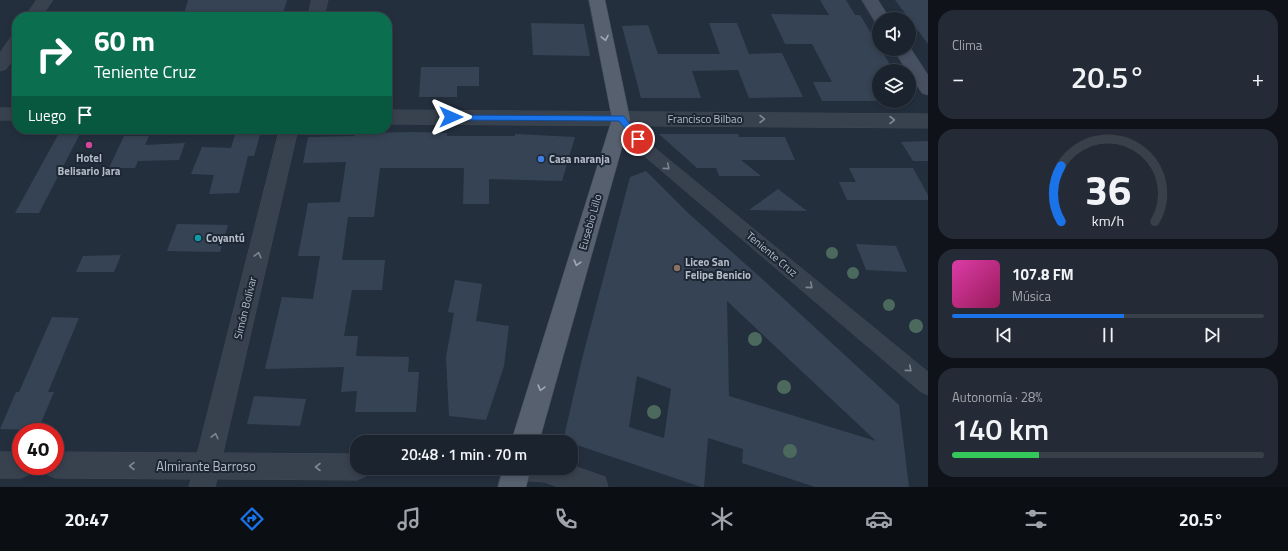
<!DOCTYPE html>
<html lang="es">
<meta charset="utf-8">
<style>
:root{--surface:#1b232e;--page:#242b36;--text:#f1f3f6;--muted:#a0a4aa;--line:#39404a;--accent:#1a73e8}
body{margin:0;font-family:"Titillium Web",sans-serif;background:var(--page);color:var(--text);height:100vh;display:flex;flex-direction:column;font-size:15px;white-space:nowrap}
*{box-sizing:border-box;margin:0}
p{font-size:13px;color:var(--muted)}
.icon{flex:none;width:22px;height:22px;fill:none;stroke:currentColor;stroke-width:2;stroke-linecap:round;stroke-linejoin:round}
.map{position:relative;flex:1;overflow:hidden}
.panel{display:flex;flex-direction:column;gap:10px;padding:10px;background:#0f1319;width:360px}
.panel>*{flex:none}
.guide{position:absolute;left:12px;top:12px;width:380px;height:122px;border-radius:16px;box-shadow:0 2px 6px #0003,0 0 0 1px var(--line);background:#0b6e4f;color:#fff;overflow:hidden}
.fabs{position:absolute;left:872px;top:12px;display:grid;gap:8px}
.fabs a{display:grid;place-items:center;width:44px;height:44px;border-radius:50%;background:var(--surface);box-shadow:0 2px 6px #0003,0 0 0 1px var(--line);font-size:20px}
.speed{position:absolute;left:12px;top:423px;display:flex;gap:8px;font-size:20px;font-weight:700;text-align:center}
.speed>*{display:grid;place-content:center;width:52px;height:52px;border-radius:50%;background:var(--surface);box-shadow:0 2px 6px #0003,0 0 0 1px var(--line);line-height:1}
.speed .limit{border:6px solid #d22;background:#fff;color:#111}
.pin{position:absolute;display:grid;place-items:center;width:34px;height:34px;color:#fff;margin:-17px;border:2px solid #fff;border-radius:50%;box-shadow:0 1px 4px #0007}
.me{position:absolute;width:44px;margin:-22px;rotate:90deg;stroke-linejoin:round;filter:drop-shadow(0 0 3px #0008)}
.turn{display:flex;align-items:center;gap:14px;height:84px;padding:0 16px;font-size:18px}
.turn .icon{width:52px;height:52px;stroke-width:2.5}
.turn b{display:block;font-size:28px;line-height:34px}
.then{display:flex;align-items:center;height:38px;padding:0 16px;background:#0003;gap:8px;font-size:15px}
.big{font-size:30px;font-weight:600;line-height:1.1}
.panel .widget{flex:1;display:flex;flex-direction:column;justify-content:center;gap:6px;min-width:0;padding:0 14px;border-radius:16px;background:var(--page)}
.panel .dial{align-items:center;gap:0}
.dial svg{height:104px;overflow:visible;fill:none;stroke:var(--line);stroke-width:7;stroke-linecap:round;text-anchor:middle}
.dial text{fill:var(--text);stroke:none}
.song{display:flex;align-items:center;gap:12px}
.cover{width:48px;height:48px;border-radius:6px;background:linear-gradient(135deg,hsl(320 70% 55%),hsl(330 70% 35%))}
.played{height:4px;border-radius:2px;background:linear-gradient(90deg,var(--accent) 55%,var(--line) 55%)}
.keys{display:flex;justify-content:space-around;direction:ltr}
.heat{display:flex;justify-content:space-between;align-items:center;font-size:22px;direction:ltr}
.charge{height:6px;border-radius:3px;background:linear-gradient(90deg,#34c759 28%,var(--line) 0)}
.trip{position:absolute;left:350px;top:435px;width:228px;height:40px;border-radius:16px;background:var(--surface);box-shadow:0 2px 6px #0003,0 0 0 1px var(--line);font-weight:600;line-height:40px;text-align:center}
.tab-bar{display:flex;height:64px;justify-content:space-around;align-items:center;background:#0b0e12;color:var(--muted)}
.tab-bar .icon{width:28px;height:28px}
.tab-bar .active{color:var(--accent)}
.tab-bar b{font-size:18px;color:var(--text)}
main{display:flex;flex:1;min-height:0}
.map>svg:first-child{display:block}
</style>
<main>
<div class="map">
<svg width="928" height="487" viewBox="0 0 928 487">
<rect width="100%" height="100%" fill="#242f3e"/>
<g fill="#364354" fill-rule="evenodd">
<polygon points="188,0 287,0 282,17 183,17"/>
<polygon points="820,0 846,0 855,15 860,15 894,71 879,71 879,101 822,101 813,82 832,82 812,44 785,44 771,14 829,15"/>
<polygon points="895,0 928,0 928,44"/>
<polygon points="531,23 584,24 590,56 533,55"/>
<polygon points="709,23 737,23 749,54 782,53 803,97 749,98 738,70 692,71 701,98 641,98 622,26 648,25 658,54 720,54"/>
<polygon points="421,67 479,67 479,86 457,86 457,97 419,97"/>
<polygon points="414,132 447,133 447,136 515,136 515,134 575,137 562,181 489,179 489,204 463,204 464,168 380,168 374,217 348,217 342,260 385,260 382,290 352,290 344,336 358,336 356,356 409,357 408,372 419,372 416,412 355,412 357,391 341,392 344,367 265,369 282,297 313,299 320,256 298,256 308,203 340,202 346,162 303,163 308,137 354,136 355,133"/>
<polygon points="80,134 39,213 15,213 58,135"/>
<polygon points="659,134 738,134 739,137 785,137 795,160 741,160 761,176 719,176 716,168 697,168"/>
<polygon points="235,135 260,135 254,156 248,156 239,193 209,194 214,175 191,174 202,147 231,148"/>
<polygon points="124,136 149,136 145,145 185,143 179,160 138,161 135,168 109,168"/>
<polygon points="928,141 928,161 913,161 901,142"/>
<polygon points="849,168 913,168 928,195 928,200 847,200 839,182 856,182"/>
<path d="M 646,171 L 688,213 L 760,277 L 899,405 L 909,487 L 815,487 L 742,463 L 743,449 L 708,438 L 704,487 L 701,487 L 571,443 L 571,442 L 563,441 L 582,359 L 630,177 ZM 727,301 L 876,441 L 729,396 ZM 637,376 L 671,389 L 664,438 L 629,427 Z"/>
<polygon points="778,189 807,211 749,210"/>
<polygon points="177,224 228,225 220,252 167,251"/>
<polygon points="856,244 896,246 907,272 866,270"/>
<polygon points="121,255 114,272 76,272 83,256"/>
<polygon points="455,280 482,284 476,321 509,326 504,366 486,420 449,416 446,357 454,313 448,312"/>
<polygon points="52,317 79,318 48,392 54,392 38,430 0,429 16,392 19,392"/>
<polygon points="254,396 306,399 300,426 247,424"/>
</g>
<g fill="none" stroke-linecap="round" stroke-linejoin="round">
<defs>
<polygon id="minor" points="621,114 626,115 651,145 928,372 928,395 921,392 641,153 614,119 616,115"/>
<g id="tertiary">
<polygon points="37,0 53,0 41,17 25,17"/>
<polygon points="312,0 328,0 324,17 308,17"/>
<polygon points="17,36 17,53 6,69 0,71 0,53 11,37"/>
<rect x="0" y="108" width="17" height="12"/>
<polygon points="387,110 928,114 928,128 387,124"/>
<polygon points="280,129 298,129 223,453 357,454 357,468 370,468 366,476 357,480 217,479 215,487 189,487 191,479 55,478 46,474 42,466 55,466 55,452 197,453"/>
<polygon points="0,452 21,452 21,466 34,466 30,474 21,478 0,478"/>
<polygon points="571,465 605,477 608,487 558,487 545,482 529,481 520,477 516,468 571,468"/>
</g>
<g id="secondary">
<polygon points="862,0 878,0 890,19 879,19 879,23 876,23"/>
<polygon points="909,46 928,75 928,95 922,93 909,74 909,71 907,71 893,49 909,49"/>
</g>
<g id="primary">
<polygon points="589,0 605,0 630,119 539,442 511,442 612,119"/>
<polygon points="503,468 531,468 526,487 498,487"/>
</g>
</defs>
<use href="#minor" stroke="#414a57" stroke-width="1"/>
<use href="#tertiary" stroke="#414a57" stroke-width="1"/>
<use href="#secondary" stroke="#414a57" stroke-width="1"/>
<use href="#primary" stroke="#414a57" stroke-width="1"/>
<use href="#minor" fill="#38414e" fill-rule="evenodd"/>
<use href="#tertiary" fill="#38414e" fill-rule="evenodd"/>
<use href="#secondary" fill="#465061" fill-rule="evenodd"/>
<use href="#primary" fill="#56606e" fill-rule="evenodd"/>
</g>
<g fill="#4b6a5d">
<circle cx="832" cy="253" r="6"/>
<circle cx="853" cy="273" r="6"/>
<circle cx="889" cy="305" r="6"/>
<circle cx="916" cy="326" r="7"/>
<circle cx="755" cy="339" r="7"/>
<circle cx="784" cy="387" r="7"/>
<circle cx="654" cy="412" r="7"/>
<circle cx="790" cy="451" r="7"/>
</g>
<defs><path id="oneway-chevron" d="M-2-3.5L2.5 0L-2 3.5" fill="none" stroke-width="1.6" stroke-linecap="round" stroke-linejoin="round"/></defs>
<g stroke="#a1aab7">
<use href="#oneway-chevron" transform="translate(605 38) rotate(78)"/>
<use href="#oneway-chevron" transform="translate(577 263) rotate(106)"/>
<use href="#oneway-chevron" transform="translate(541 388) rotate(106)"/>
</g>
<g stroke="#7c8592">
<use href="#oneway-chevron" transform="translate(762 119)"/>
<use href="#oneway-chevron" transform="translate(892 120)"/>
<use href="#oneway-chevron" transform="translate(667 167) rotate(40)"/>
<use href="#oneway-chevron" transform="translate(258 255) rotate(-76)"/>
<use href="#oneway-chevron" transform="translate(810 286) rotate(40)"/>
<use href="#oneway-chevron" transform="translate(909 369) rotate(40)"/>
<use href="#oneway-chevron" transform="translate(215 436) rotate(-76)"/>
<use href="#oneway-chevron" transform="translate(132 466) rotate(-180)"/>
<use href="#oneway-chevron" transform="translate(318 467) rotate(-180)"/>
</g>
<polygon fill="#1a73e8" stroke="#114b97" points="448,115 621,116 624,116 641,139 640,141 635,141 619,121 451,120 448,119"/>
<circle fill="#d1479c" stroke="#1d2633" stroke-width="1.5" cx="89" cy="145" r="4"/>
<circle fill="#3f7fe0" stroke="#1d2633" stroke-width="1.5" cx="541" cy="159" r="4"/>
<circle fill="#0f9aa8" stroke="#1d2633" stroke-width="1.5" cx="198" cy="238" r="4"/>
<circle fill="#8d6e63" stroke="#1d2633" stroke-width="1.5" cx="677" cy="268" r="4"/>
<g text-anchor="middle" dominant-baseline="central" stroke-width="4" stroke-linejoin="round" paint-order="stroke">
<g font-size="11" fill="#b4bcc9" stroke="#1d2633">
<text x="705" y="119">Francisco Bilbao</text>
<text transform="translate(590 222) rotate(-74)">Eusebio Lillo</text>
<text transform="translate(772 254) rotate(40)">Teniente Cruz</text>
<text transform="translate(245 308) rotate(-76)">Simón Bolívar</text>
</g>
<g font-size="11" font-weight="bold" fill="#b4bcc9" stroke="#1d2633" text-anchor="start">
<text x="89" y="158" text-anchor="middle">Hotel<tspan x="89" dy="13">Belisario Jara</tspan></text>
<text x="549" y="159">Casa naranja</text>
<text x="206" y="238">Coyantú</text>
<text x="685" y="262">Liceo San<tspan x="685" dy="13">Felipe Benicio</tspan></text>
</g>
<g font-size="13" fill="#b4bcc9" stroke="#1d2633">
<text x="206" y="466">Almirante Barroso</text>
</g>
</g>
</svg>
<div class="fabs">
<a><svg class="icon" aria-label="sound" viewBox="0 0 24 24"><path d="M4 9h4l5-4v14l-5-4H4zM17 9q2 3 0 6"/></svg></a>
<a><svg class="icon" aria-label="layers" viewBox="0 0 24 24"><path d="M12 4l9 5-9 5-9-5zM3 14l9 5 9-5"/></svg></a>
</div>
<div class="speed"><div class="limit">40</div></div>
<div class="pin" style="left:638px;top:139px;background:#d93025"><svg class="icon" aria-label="arrive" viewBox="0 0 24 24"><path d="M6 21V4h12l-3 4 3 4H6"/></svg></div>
<svg class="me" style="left:451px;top:117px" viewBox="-20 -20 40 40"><path d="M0-17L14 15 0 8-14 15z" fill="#1a73e8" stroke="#fff" stroke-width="4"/></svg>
<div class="trip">20:48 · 1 min · 70 m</div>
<div class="guide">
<div class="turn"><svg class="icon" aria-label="right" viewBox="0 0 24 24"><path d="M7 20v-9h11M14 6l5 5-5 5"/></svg><div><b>60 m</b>Teniente Cruz</div></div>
<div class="then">Luego<svg class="icon" aria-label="arrive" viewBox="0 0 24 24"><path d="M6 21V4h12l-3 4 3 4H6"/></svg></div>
</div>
</div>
<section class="panel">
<div class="widget"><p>Clima</p>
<div class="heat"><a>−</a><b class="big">20.5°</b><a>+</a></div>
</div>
<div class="widget dial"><svg viewBox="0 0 100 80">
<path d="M14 69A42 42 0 1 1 86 69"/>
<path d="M14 69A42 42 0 0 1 14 26" stroke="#1a73e8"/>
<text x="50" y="56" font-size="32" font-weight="700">36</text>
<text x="50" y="72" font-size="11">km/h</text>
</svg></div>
<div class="widget">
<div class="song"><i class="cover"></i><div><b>107.8 FM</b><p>Música</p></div></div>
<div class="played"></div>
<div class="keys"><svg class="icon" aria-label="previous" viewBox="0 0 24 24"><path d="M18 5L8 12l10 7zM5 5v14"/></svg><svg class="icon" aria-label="pause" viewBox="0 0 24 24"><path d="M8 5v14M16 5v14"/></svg><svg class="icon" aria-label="next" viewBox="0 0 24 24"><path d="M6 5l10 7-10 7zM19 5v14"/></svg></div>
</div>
<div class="widget"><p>Autonomía · 28%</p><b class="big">140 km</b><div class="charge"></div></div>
</section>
</main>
<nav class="tab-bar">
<b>20:47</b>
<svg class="icon active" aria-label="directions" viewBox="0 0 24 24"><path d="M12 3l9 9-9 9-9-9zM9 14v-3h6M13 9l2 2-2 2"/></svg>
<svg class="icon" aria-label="music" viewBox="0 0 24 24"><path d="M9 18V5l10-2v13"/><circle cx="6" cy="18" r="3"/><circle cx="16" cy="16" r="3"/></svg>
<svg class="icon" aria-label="phone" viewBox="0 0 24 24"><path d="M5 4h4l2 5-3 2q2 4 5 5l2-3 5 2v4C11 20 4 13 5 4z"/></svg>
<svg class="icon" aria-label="climate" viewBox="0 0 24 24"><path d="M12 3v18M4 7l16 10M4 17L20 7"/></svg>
<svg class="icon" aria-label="car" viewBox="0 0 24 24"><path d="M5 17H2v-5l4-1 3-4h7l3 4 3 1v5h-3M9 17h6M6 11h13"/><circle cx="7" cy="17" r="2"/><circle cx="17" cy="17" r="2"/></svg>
<svg class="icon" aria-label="filters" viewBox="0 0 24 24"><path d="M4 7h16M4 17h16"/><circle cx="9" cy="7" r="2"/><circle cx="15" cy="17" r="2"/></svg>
<b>20.5°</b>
</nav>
